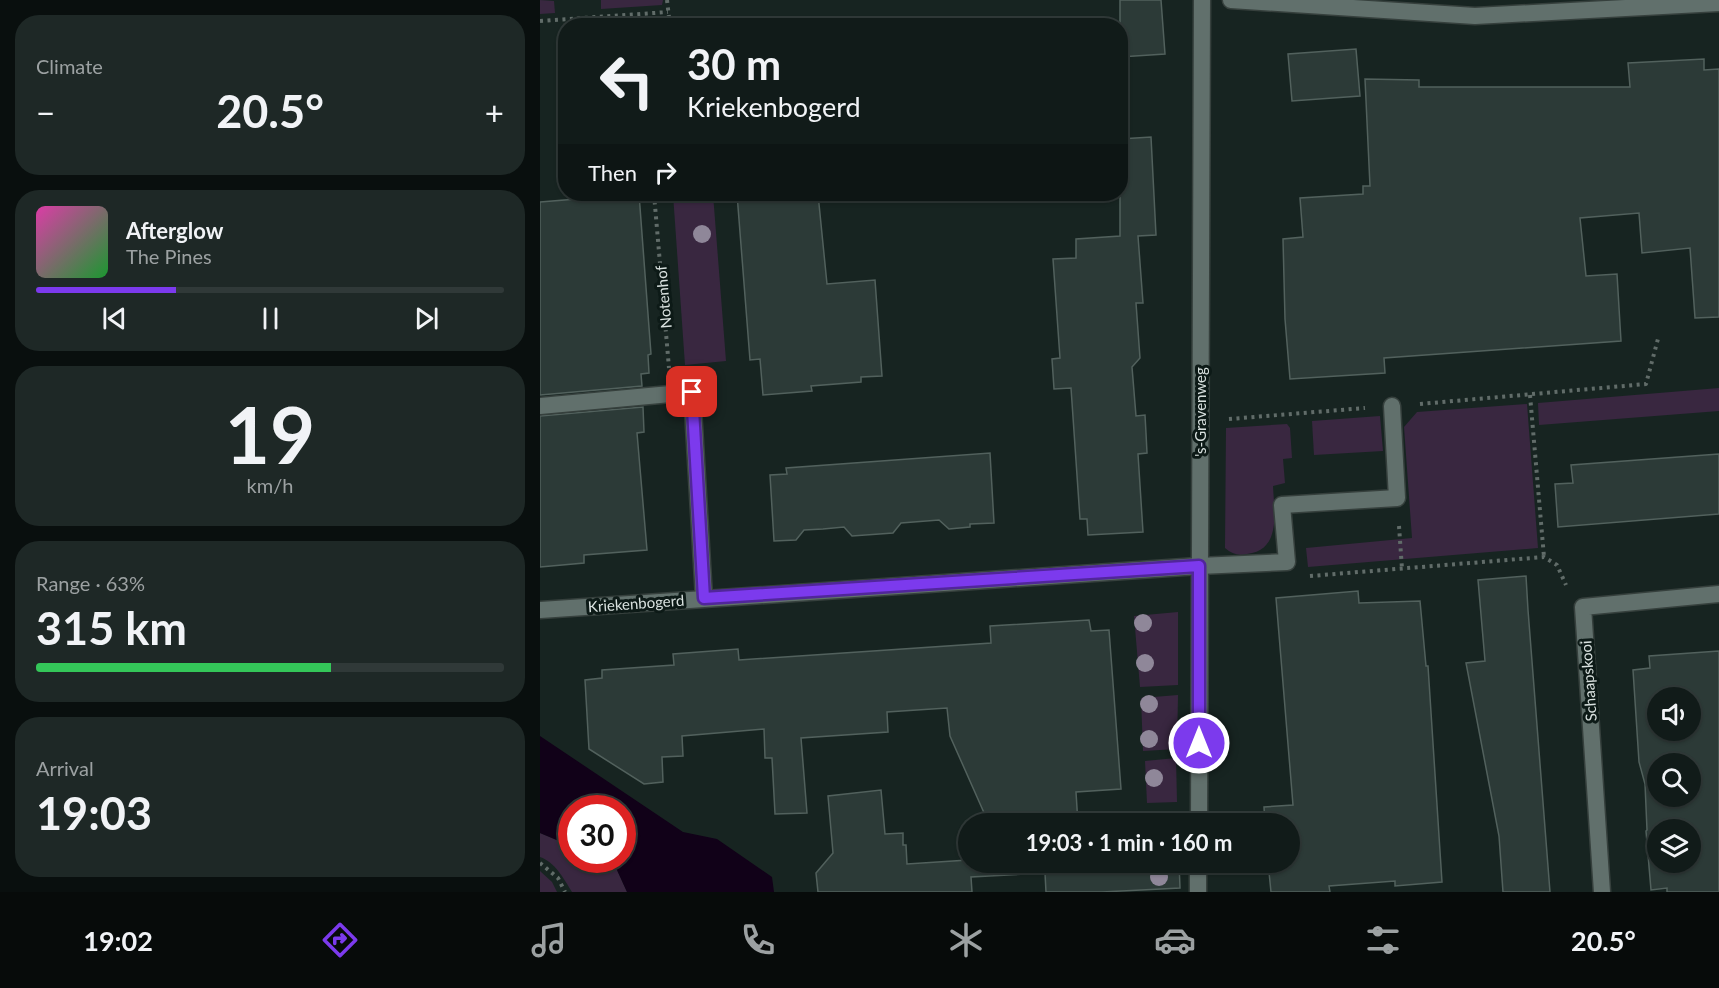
<!DOCTYPE html>
<meta charset="utf-8">
<style>
:root{--surface:#111b19;--page:#1e2826;--text:#f1f3f6;--muted:#9ca1a2;--line:#303938;--accent:#7c3aed}
body{margin:0;font-family:Lato,sans-serif;background:var(--page);color:var(--text);height:100vh;display:flex;flex-direction:column;font-size:22px;white-space:nowrap}
*{box-sizing:border-box;margin:0}
p{font-size:20px;color:var(--muted)}
.icon{flex:none;width:33px;height:33px;fill:none;stroke:currentColor;stroke-width:2;stroke-linecap:round;stroke-linejoin:round}
.map{position:relative;flex:1;overflow:hidden}
.panel{display:flex;flex-direction:column;gap:15px;padding:15px;background:#090f0e;width:540px}
.panel>*{flex:none}
.guide{position:absolute;left:18px;top:18px;width:570px;height:183px;border-radius:24px;box-shadow:0 2px 4px #0004,0 0 0 2px var(--line);background:#111b19;color:var(--text);overflow:hidden}
.fabs{position:absolute;left:1107px;top:687px;display:grid;gap:12px}
.fabs a{display:grid;place-items:center;width:54px;height:54px;border-radius:50%;background:var(--surface);box-shadow:0 2px 4px #0004,0 0 0 2px var(--line);font-size:30px}
.speed{position:absolute;left:18px;top:795px;display:flex;gap:12px;font-size:30px;font-weight:700;text-align:center}
.speed>*{display:grid;place-content:center;width:78px;height:78px;border-radius:50%;background:var(--surface);box-shadow:0 2px 4px #0004,0 0 0 2px var(--line);line-height:1}
.speed .limit{border:9px solid #d22;background:#fff;color:#111}
.pin{position:absolute;display:grid;place-items:center;width:51px;height:51px;color:#fff;margin:-26px;border-radius:12px;box-shadow:0 3px 9px #0006}
.me{position:absolute;width:66px;margin:-33px;rotate:0deg;stroke-linejoin:round;filter:drop-shadow(0 0 4px #0008)}
.turn{display:flex;align-items:center;gap:21px;height:126px;padding:0 30px;font-size:27px}
.turn .icon{width:78px;height:78px;stroke-width:2.5}
.turn b{display:block;font-size:42px;line-height:51px}
.then{display:flex;align-items:center;height:57px;padding:0 30px;background:#0003;gap:12px;font-size:22px}
.big{font-size:45px;font-weight:700;line-height:1.1}
.panel .card{flex:1;display:flex;flex-direction:column;justify-content:center;gap:9px;min-width:0;padding:0 21px;border-radius:24px;background:var(--page)}
.panel .dial{align-items:center;gap:0}
.dial b{font-size:78px;line-height:1}
.song{display:flex;align-items:center;gap:18px}
.cover{width:72px;height:72px;border-radius:9px;background:linear-gradient(135deg,hsl(320 70% 55%),hsl(130 70% 35%))}
.played{height:6px;border-radius:3px;background:linear-gradient(90deg,var(--accent) 30%,var(--line) 30%)}
.keys{display:flex;justify-content:space-around;direction:ltr}
.heat{display:flex;justify-content:space-between;align-items:center;font-size:33px;direction:ltr}
.charge{height:9px;border-radius:4px;background:linear-gradient(90deg,#34c759 63%,var(--line) 0)}
.trip{position:absolute;left:418px;top:813px;width:342px;height:60px;border-radius:30px;background:var(--surface);box-shadow:0 2px 4px #0004,0 0 0 2px var(--line);font-weight:700;line-height:60px;text-align:center}
.dock{display:flex;height:96px;justify-content:space-around;align-items:center;background:#070b0a;color:var(--muted)}
.dock .icon{width:42px;height:42px}
.dock .current{color:var(--accent)}
.dock b{font-size:27px;color:var(--text)}
main{display:flex;flex:1;min-height:0}
.map>svg:first-child{display:block}
</style>
<main>
<section class="panel">
<div class="card"><p>Climate</p>
<div class="heat"><a>−</a><b class="big">20.5°</b><a>+</a></div>
</div>
<div class="card">
<div class="song"><i class="cover"></i><div><b>Afterglow</b><p>The Pines</p></div></div>
<div class="played"></div>
<div class="keys"><svg class="icon" aria-label="previous" viewBox="0 0 24 24"><path d="M18 5L8 12l10 7zM5 5v14"/></svg><svg class="icon" aria-label="pause" viewBox="0 0 24 24"><path d="M8 5v14M16 5v14"/></svg><svg class="icon" aria-label="next" viewBox="0 0 24 24"><path d="M6 5l10 7-10 7zM19 5v14"/></svg></div>
</div>
<div class="card dial"><b>19</b><p>km/h</p></div>
<div class="card"><p>Range · 63%</p><b class="big">315 km</b><div class="charge"></div></div>
<div class="card"><p>Arrival</p><b class="big">19:03</b></div>
</section>
<div class="map">
<svg width="1179" height="892" viewBox="0 0 1179 892">
<rect width="100%" height="100%" fill="#172421"/>
<g fill="#392740">
<polygon points="0,0 14,1 15,13 0,14"/>
<polygon points="61,0 123,0 122,5 61,9"/>
<polygon points="133,194 173,194 186,361 145,365"/>
<polygon points="1179,388 1179,411 999,425 998,403"/>
<polygon points="987,404 998,548 768,567 766,548 872,538 864,427 877,412"/>
<polygon points="840,416 843,451 774,455 772,421"/>
<path d="M 747,424 L 750,428 L 752,458 L 743,459 L 745,483 L 733,486 C 734,511 742,550 707,554 C 698,556 692,554 685,548 L 686,428 Z"/>
<polygon points="638,612 638,685 600,687 594,616"/>
<polygon points="638,695 637,749 603,751 601,698"/>
<polygon points="636,758 637,802 607,803 605,761"/>
<path d="M 0,833 L 31,846 L 32,860 L 58,860 L 77,870 L 87,892 L 32,892 C 24,879 15,862 0,857 Z"/>
<polygon points="0,871 12,882 17,892 0,892"/>
</g>
<polygon fill="#110118" points="0,736 143,832 177,839 232,877 234,892 87,892 77,870 58,860 82,860 82,808 32,808 31,846 0,833"/>
<g fill="#2c3a37" stroke="#52615d" stroke-width="1.5" fill-rule="evenodd">
<polygon points="580,0 621,0 625,54 580,57"/>
<polygon points="816,49 820,96 752,101 748,54"/>
<polygon points="1164,59 1164,70 1179,69 1179,317 1155,318 1150,248 1102,253 1099,213 1040,218 1046,276 1077,274 1081,341 844,358 845,373 750,379 745,319 743,239 763,237 760,198 823,194 823,186 830,186 825,79 879,80 879,87 1090,87 1088,63"/>
<polygon points="611,137 616,235 598,236 603,303 596,303 600,358 592,367 596,416 605,415 606,433 607,453 598,454 603,532 548,535 547,519 540,519 531,388 514,389 512,359 520,358 513,259 536,258 536,239 580,236 580,139"/>
<polygon points="32,194 99,194 111,354 108,355 109,373 101,374 102,386 0,395 0,202 36,199"/>
<polygon points="197,194 278,194 287,284 335,280 342,376 321,377 321,382 271,386 272,391 223,395 220,359 210,360"/>
<polygon points="103,407 104,432 97,433 107,550 44,555 44,563 0,567 0,416"/>
<polygon points="450,453 454,523 430,524 430,527 409,529 399,520 361,523 353,533 312,536 304,527 283,529 264,530 256,540 234,541 230,475 247,474 246,468"/>
<polygon points="1179,454 1179,514 1018,527 1015,484 1033,483 1031,465"/>
<polygon points="986,576 988,610 1010,892 963,892 959,836 926,663 945,661 938,580"/>
<polygon points="818,591 819,603 880,601 886,666 888,666 902,882 855,886 855,881 789,886 790,892 731,892 728,862 750,862 750,824 725,824 724,807 753,805 736,598"/>
<polygon points="549,620 551,631 569,630 581,789 536,792 538,824 449,824 410,736 407,708 347,712 348,732 261,738 267,813 235,814 232,758 225,758 224,729 142,736 143,756 122,757 123,782 104,784 49,749 45,680 62,678 62,670 134,665 133,654 198,649 199,660 451,643 450,626"/>
<path d="M 1179,651 L 1179,892 L 1127,892 L 1127,888 L 1111,890 L 1106,831 L 1107,830 L 1105,784 L 1099,762 L 1093,670 L 1110,668 L 1109,656 ZM 1118,698 L 1150,698 L 1150,730 L 1118,730 ZM 1118,764 L 1150,764 L 1150,796 L 1118,796 ZM 1118,830 L 1150,830 L 1150,862 L 1118,862 Z"/>
<polygon points="341,790 345,834 363,833 363,845 366,845 367,864 428,860 426,840 429,840 429,862 639,862 640,888 562,892 506,892 505,873 431,877 432,892 278,892 276,873 293,853 288,796"/>
</g>
<g fill="none" stroke-linecap="round" stroke-linejoin="round">
<defs>
<polyline id="service" points="659,566 747,562 742,505 857,498 852,406"/>
<g id="minor">
<polyline points="691,0 935,16 1179,3"/>
<polyline points="0,406 152,392 164,598"/>
<polyline points="0,610 659,566"/>
<polyline points="659,824 662,0"/>
<polyline points="658,892 658,862"/>
<polyline points="1062,892 1043,607 1179,594"/>
</g>
</defs>
<use href="#service" stroke="#36403d" stroke-width="19"/>
<use href="#minor" stroke="#36403d" stroke-width="19"/>
<g stroke="#616c69" stroke-width="4" stroke-dasharray="3 4.5" stroke-linecap="butt">
<polyline points="127,0 130,26"/>
<polyline points="0,21 128,12"/>
<polyline points="114,194 129,368"/>
<polyline points="990,395 1004,557"/>
<polyline points="880,404 1106,384 1119,335"/>
<polyline points="689,419 825,408"/>
<polyline points="859,526 862,569"/>
<polyline points="770,576 1004,557 1017,565 1026,585"/>
<polyline points="0,863 18,878 25,892"/>
</g>
<use href="#service" stroke="#61706c" stroke-width="16"/>
<use href="#minor" stroke="#61706c" stroke-width="16"/>
</g>
<g fill="#8f8799">
<circle cx="162" cy="234" r="9"/>
<circle cx="603" cy="623" r="9"/>
<circle cx="605" cy="663" r="9"/>
<circle cx="609" cy="704" r="9"/>
<circle cx="609" cy="739" r="9"/>
<circle cx="614" cy="778" r="9"/>
<circle cx="619" cy="877" r="9"/>
</g>
<g fill="none" stroke-linecap="round" stroke-linejoin="round">
<defs>
<polyline id="route" points="152,392 164,598 659,566 659,743"/>
</defs>
<use href="#route" stroke="#51269a" stroke-width="15"/>
<use href="#route" stroke="#7c3aed" stroke-width="10"/>
</g>
<g text-anchor="middle" dominant-baseline="central" stroke-width="6" stroke-linejoin="round" paint-order="stroke">
<g font-size="15" fill="#d9e1df" stroke="#0d1a17">
<text transform="translate(123 297) rotate(-95)">Notenhof</text>
<text transform="translate(660 412) rotate(-90)">'s-Gravenweg</text>
<text transform="translate(96 603) rotate(-4)">Kriekenbogerd</text>
<text transform="translate(1048 681) rotate(-94)">Schaapskooi</text>
</g>
</g>
</svg>
<div class="fabs">
<a><svg class="icon" aria-label="sound" viewBox="0 0 24 24"><path d="M4 9h4l5-4v14l-5-4H4zM17 9q2 3 0 6"/></svg></a>
<a><svg class="icon" aria-label="search" viewBox="0 0 24 24"><circle cx="10" cy="10" r="6"/><path d="M15 15l6 6"/></svg></a>
<a><svg class="icon" aria-label="layers" viewBox="0 0 24 24"><path d="M12 4l9 5-9 5-9-5zM3 14l9 5 9-5"/></svg></a>
</div>
<div class="speed"><div class="limit">30</div></div>
<div class="pin" style="left:152px;top:392px;background:#d93025"><svg class="icon" aria-label="arrive" viewBox="0 0 24 24"><path d="M6 21V4h12l-3 4 3 4H6"/></svg></div>
<svg class="me" style="left:659px;top:743px" viewBox="-20 -20 40 40"><circle r="17" fill="#7c3aed" stroke="#fff" stroke-width="3"/><path d="M0-11L8 9 0 5-8 9z" fill="#fff"/></svg>
<div class="trip">19:03 · 1 min · 160 m</div>
<div class="guide">
<div class="turn"><svg class="icon" aria-label="left" viewBox="0 0 24 24"><path d="M17 20v-9H6M10 6l-5 5 5 5"/></svg><div><b>30 m</b>Kriekenbogerd</div></div>
<div class="then">Then<svg class="icon" aria-label="right" viewBox="0 0 24 24"><path d="M7 20v-9h11M14 6l5 5-5 5"/></svg></div>
</div>
</div>
</main>
<nav class="dock">
<b>19:02</b>
<svg class="icon current" aria-label="directions" viewBox="0 0 24 24"><path d="M12 3l9 9-9 9-9-9zM9 14v-3h6M13 9l2 2-2 2"/></svg>
<svg class="icon" aria-label="music" viewBox="0 0 24 24"><path d="M9 18V5l10-2v13"/><circle cx="6" cy="18" r="3"/><circle cx="16" cy="16" r="3"/></svg>
<svg class="icon" aria-label="phone" viewBox="0 0 24 24"><path d="M5 4h4l2 5-3 2q2 4 5 5l2-3 5 2v4C11 20 4 13 5 4z"/></svg>
<svg class="icon" aria-label="climate" viewBox="0 0 24 24"><path d="M12 3v18M4 7l16 10M4 17L20 7"/></svg>
<svg class="icon" aria-label="car" viewBox="0 0 24 24"><path d="M5 17H2v-5l4-1 3-4h7l3 4 3 1v5h-3M9 17h6M6 11h13"/><circle cx="7" cy="17" r="2"/><circle cx="17" cy="17" r="2"/></svg>
<svg class="icon" aria-label="filters" viewBox="0 0 24 24"><path d="M4 7h16M4 17h16"/><circle cx="9" cy="7" r="2"/><circle cx="15" cy="17" r="2"/></svg>
<b>20.5°</b>
</nav>
